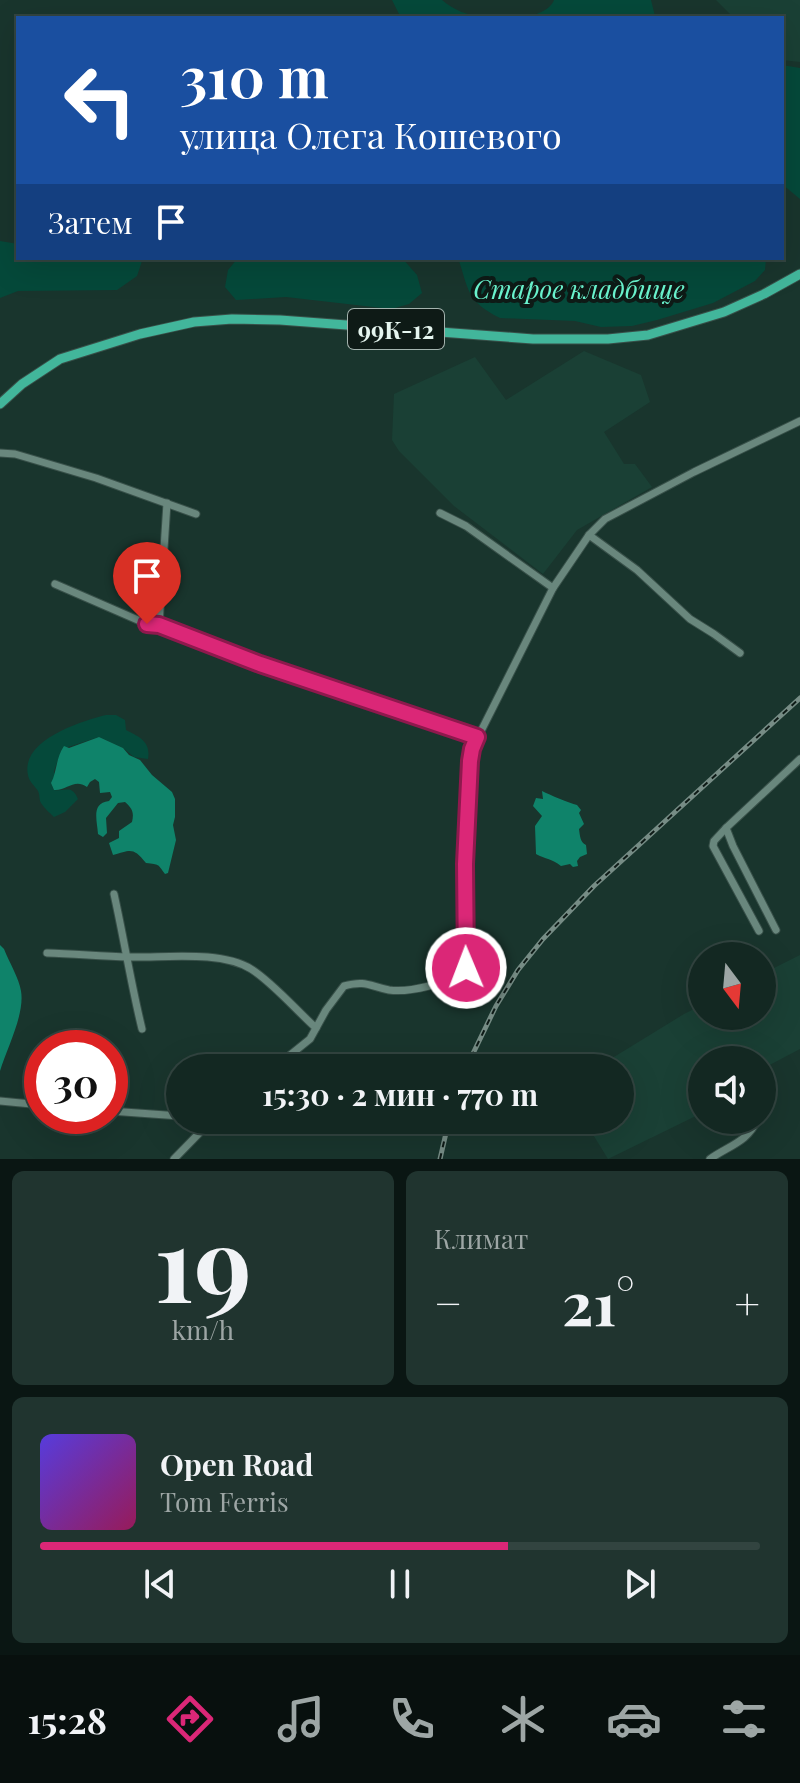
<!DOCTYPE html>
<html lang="ru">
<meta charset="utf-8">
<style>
:root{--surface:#132822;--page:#20342f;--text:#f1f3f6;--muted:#9da6a5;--line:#324440;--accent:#db2777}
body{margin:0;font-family:"Playfair Display",serif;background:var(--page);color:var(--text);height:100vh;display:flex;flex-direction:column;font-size:30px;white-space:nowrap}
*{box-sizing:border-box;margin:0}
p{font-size:26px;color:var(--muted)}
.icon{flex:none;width:44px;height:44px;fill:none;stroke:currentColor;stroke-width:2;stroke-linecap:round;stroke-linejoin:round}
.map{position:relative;height:1159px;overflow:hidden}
.side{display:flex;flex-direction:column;gap:12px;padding:12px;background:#0a1613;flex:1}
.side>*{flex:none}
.guide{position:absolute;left:16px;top:16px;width:768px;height:244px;border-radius:0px;box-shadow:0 8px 32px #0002,0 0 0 2px var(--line);background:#1a4fa0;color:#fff;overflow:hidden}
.needle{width:52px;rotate:164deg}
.controls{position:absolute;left:688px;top:942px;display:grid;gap:16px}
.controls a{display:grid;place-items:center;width:88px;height:88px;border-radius:50%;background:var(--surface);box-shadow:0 8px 32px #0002,0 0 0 2px var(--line);font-size:40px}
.speed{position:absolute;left:24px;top:1030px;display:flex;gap:16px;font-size:40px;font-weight:700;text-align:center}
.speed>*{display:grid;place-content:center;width:104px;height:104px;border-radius:50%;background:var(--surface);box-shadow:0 8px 32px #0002,0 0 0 2px var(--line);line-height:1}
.speed .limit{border:12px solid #d22;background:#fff;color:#111}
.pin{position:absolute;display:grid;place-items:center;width:68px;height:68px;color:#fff;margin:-82px -34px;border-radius:50% 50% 50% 0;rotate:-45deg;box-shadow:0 0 8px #0007}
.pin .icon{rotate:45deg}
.me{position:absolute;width:88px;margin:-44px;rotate:359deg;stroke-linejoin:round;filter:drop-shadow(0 0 6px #0008)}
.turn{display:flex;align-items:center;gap:28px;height:168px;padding:0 32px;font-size:36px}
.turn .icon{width:104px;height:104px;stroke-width:2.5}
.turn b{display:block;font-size:56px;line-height:68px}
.then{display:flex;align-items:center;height:76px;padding:0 32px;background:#0003;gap:16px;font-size:30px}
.big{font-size:60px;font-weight:700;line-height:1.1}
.side .card{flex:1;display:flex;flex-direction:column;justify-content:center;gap:12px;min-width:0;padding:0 28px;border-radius:12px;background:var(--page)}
.side .dial{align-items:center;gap:0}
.dial b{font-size:104px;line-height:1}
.song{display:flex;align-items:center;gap:24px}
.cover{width:96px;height:96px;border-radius:12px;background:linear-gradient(135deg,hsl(250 70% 55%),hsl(330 70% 35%))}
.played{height:8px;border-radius:4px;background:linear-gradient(90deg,var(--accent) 65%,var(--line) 65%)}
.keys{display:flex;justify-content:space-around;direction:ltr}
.heat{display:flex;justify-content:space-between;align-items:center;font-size:44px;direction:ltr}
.side .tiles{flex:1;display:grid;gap:12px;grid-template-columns:1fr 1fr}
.card:last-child{grid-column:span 2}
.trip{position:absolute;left:166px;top:1054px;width:468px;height:80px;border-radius:40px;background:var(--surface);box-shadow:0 8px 32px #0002,0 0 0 2px var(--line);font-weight:700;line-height:80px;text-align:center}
.tab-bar{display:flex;height:128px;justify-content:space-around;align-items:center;background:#08100e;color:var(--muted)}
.tab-bar .icon{width:56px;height:56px}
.tab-bar .current{color:var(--accent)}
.tab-bar b{font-size:36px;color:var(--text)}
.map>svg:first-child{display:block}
</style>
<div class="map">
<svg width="800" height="1159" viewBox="0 0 800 1159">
<rect width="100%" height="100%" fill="#19352d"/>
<g fill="#1a4035">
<polygon points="716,0 800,0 800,62 782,60 782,18 734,18"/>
<polygon points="584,351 641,375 650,402 604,432 624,464 635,464 652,487 577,530 543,574 454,506 399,451 392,440 394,394 475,357 506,400"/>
<polygon points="800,955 800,1049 762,1069 762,1060 702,1060 702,1113 608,1159 584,1120 620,1120 620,1068 596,1068 684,1014 702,1005 702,1016 762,1016 762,974"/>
</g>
<g fill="#05493a">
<path d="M 392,0 L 442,0 C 453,10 468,15 483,18 L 401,18 Z"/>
<path d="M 554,0 L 651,0 L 655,16 L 653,18 L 524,18 C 534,15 550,11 554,0 Z"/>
<polygon points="782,65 800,68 800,199 782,184"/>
<polygon points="0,241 18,244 18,258 143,258 137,276 117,290 18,291 0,298"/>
<polygon points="238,258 402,258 417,275 422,293 409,304 391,309 286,297 236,300 225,287 228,270"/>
<path d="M 458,258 L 766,258 L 766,259 L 765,270 L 755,281 L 713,303 L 657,320 L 632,326 L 601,327 L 575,321 L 500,318 C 466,301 469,290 458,258 Z"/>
<path d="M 106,715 L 116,715 L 125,720 L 126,730 C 140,737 151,742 148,759 L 134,757 L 123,748 L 99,737 L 62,749 L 54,771 L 55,776 L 51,783 L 54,790 C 67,792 71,784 78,799 L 65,812 L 54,817 C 50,813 44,808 41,803 C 39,800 40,795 38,791 C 35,786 29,782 28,775 C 20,740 82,721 106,715 Z"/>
</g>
<g fill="#0f836a">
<path d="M 99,737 L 123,748 L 129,755 L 140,760 L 152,775 L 172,792 L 175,799 L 175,817 L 173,825 L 176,840 L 168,873 L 165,874 C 157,863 160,865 146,863 C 133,847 131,850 113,855 L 109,843 L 119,838 L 119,831 L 132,822 C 134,813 133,809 125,802 L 118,803 L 106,818 L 107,833 L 103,837 L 98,834 C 97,820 91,803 109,801 L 112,797 L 110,792 L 100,793 L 99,782 L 95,779 L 90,782 L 87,787 C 74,778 67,791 54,790 L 51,783 C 57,772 56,757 64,746 L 69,748 Z"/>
<path d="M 542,791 C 550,795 569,803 577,805 L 581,810 L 579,813 L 584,824 L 579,829 C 580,836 580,842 586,845 L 587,854 L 580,857 L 577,861 L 578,866 L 573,867 L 570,864 L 561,866 C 553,859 545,859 536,854 L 535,826 L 542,816 L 533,806 L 536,798 L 543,799 Z"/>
<path d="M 0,945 L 4,949 C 9,962 19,978 21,991 C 25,1014 7,1048 0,1071 Z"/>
</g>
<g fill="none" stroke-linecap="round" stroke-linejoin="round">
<defs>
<g id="minor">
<polyline points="0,453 15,454 96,478 196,514"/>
<polyline points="440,513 466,526 553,588"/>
<polyline points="589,535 637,570 690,619 714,634 740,653"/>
<polyline points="55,584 147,624 159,625 260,664 477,737"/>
<polyline points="159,625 167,503"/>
<polyline points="726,828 714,841 713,846 759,931"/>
<path d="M 114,894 C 124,939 131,984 142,1029"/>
<polyline points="776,930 733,846 726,828 800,759"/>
<path d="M 47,953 C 74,954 101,956 128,957 C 164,958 220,950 251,969 C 272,982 297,1011 316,1028"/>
<path d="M 274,1068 L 310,1039 L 326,1010 L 344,986 C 366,980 369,986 389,990 C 410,993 447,983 465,972 L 466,968 L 465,864 L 470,761 L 472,749 L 553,588 L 589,535 L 605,519 L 694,472 L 800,421"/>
<polyline points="0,1101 42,1105"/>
<polyline points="110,1111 180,1116"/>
<polyline points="174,1159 212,1120"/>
<path d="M 710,1159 C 728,1146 748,1142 757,1120"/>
</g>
<polyline id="major" points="0,404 22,384 60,359 140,334 194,322 232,319 280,320 533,339 608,339 648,335 724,312 764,294 800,274"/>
</defs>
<use href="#minor" stroke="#385049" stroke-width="9"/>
<use href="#major" stroke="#385049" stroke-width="11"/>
<use href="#minor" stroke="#69877d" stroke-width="7"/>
<use href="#major" stroke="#42b69b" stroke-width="9"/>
<defs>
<g id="rail">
<polyline points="466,1068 496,1006 518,970 543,939 594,886 800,698"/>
<polyline points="440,1159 449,1120"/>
</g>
</defs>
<use href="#rail" stroke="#768c85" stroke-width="5"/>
<use href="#rail" stroke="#0e1a16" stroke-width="2" stroke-dasharray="6" stroke-linecap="butt"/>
</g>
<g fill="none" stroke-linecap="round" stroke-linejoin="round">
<defs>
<polyline id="route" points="147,624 159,625 260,664 477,737 472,749 470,761 465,864 466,968"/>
</defs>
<use href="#route" stroke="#8e194d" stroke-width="20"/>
<use href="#route" stroke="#db2777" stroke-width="14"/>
</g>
<g text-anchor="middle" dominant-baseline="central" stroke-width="8" stroke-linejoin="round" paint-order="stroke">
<rect fill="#0e1a16" stroke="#a4b3ae" stroke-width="2" x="348" y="309" width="96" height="40" rx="6"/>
<g font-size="24" font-weight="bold" fill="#e5f5ef">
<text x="396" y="329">99К-12</text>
</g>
<g font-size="26" font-style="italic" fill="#6af4ce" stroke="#0e1a16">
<text x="579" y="288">Старое кладбище</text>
</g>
</g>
</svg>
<div class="controls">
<a><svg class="needle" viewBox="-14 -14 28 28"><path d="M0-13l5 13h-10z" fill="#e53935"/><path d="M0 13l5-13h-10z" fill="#9da6a5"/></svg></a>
<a><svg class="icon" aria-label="sound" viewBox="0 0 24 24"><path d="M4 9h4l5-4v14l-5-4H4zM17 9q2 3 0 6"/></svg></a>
</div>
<div class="speed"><div class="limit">30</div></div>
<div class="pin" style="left:147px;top:624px;background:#d93025"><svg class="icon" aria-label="arrive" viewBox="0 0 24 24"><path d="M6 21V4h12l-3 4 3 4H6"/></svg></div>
<svg class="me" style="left:466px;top:968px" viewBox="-20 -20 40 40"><circle r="17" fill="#db2777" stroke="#fff" stroke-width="3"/><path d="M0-11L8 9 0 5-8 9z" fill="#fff"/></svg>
<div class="trip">15:30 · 2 мин · 770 m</div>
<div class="guide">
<div class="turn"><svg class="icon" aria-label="left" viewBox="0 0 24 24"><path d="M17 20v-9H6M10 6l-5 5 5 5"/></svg><div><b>310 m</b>улица Олега Кошевого</div></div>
<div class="then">Затем<svg class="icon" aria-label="arrive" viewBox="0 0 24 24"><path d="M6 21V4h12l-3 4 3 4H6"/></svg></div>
</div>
</div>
<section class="side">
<div class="tiles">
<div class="card dial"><b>19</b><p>km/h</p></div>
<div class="card"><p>Климат</p>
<div class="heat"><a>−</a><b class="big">21°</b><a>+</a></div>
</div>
<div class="card">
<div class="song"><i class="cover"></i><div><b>Open Road</b><p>Tom Ferris</p></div></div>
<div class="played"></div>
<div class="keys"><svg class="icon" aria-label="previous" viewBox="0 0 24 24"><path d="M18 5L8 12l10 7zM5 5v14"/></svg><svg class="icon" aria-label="pause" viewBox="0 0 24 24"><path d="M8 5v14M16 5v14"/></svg><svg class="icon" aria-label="next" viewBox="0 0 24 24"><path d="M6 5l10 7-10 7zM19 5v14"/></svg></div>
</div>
</div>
</section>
<nav class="tab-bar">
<b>15:28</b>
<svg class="icon current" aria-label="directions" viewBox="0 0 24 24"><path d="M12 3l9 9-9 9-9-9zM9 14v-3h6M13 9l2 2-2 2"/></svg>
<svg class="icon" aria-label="music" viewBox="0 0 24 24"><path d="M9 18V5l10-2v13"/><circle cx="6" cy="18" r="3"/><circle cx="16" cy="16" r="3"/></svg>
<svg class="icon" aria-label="phone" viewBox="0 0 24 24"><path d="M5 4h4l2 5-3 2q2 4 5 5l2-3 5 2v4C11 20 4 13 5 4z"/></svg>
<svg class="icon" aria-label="climate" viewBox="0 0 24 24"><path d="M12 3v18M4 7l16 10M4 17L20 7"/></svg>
<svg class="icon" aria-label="car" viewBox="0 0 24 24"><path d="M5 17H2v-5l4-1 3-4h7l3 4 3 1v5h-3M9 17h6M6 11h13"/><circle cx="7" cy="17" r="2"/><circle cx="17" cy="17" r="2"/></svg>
<svg class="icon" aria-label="filters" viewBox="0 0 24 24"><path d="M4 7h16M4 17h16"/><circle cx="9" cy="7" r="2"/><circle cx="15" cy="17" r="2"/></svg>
</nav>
